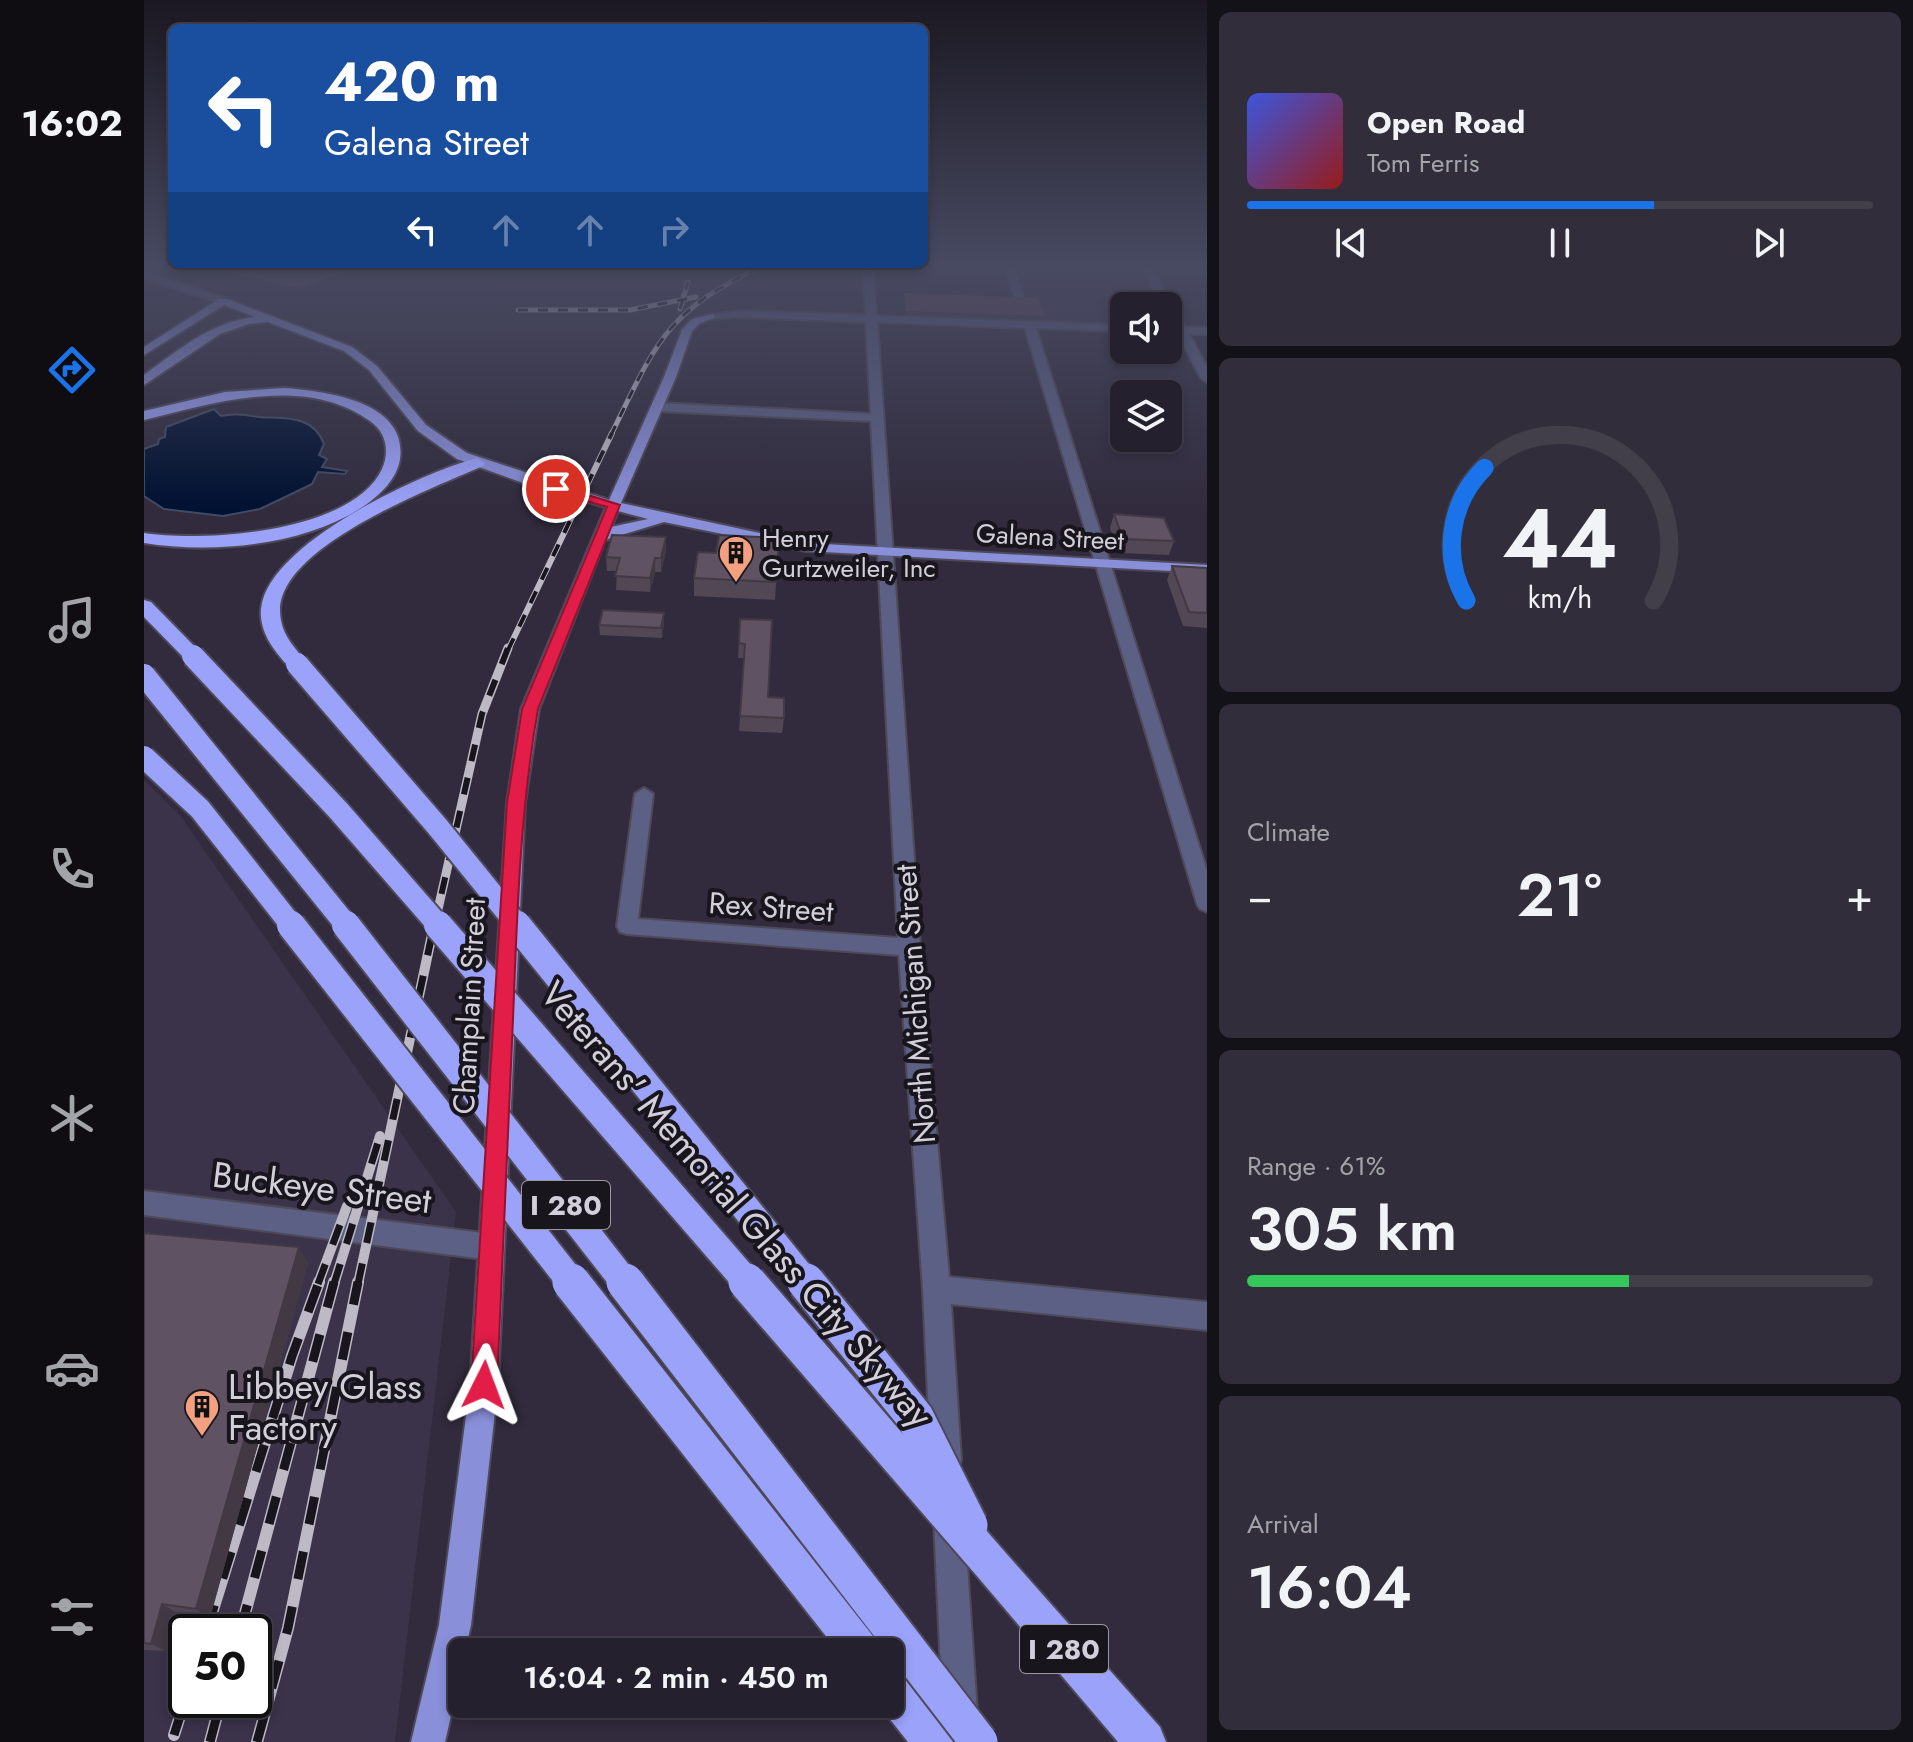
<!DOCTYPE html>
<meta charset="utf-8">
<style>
:root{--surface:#25202e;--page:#312d3a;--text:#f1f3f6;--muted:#a3a3aa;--line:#423e4a;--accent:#1a73e8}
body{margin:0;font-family:Jost,sans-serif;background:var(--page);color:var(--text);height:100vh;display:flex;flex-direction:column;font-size:30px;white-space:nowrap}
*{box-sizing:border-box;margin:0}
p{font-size:26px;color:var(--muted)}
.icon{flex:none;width:44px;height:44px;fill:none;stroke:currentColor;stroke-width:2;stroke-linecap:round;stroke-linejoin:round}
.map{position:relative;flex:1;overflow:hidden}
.side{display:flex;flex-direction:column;gap:12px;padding:12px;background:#141219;width:706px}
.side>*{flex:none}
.guide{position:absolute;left:24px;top:24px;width:760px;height:244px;border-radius:12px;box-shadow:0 4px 12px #0003,0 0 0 2px var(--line);background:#1a4fa0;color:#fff;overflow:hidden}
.buttons{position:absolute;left:966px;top:292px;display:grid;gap:16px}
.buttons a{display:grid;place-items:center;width:72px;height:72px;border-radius:12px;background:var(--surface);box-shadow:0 4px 12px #0003,0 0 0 2px var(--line);font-size:40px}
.speed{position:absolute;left:24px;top:1614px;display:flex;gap:16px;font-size:40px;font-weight:700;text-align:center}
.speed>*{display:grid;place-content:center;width:104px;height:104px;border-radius:50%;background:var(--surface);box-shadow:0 4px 12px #0003,0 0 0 2px var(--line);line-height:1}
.speed .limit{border:4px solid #111;border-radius:12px;background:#fff;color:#111}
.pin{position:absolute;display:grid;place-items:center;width:68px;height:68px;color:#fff;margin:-34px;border:4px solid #fff;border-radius:50%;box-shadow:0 2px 8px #0007}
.me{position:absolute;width:88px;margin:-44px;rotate:3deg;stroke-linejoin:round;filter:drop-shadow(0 0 6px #0008)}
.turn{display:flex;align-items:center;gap:28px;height:168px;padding:0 24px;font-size:36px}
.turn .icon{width:104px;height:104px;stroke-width:2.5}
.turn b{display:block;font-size:56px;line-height:68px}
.lanes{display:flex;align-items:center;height:76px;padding:0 24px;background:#0003;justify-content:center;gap:40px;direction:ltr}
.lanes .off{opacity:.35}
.big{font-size:60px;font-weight:600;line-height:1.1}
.side .card{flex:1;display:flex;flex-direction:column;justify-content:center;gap:12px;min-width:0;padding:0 28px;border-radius:12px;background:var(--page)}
.side .dial{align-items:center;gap:0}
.dial svg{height:208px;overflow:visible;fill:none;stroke:var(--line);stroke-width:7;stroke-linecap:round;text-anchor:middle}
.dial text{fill:var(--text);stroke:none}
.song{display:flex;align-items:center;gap:24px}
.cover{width:96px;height:96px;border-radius:12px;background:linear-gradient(135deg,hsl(230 70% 55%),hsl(0 70% 35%))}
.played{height:8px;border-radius:4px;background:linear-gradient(90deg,var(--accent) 65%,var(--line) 65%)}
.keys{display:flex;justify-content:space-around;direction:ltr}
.heat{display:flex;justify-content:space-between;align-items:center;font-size:44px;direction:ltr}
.charge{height:12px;border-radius:6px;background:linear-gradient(90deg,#34c759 61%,var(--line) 0)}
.trip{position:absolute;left:304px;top:1638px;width:456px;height:80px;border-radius:12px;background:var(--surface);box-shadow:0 4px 12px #0003,0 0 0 2px var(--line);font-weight:600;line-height:80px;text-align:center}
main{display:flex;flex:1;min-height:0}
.dock{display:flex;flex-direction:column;width:144px;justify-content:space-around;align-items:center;background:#0f0d12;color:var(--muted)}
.dock .icon{width:56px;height:56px}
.dock .current{color:var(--accent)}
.dock b{font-size:36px;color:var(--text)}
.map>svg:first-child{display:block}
</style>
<main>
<nav class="dock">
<b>16:02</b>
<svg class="icon current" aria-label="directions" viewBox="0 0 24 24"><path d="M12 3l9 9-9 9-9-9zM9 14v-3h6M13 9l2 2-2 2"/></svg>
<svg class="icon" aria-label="music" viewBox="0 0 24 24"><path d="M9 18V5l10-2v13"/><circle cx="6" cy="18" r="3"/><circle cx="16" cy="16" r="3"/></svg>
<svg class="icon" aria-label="phone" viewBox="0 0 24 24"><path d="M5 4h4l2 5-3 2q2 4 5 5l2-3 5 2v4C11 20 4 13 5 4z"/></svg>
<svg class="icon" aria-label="climate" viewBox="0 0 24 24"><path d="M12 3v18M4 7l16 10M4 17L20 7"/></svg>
<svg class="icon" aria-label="car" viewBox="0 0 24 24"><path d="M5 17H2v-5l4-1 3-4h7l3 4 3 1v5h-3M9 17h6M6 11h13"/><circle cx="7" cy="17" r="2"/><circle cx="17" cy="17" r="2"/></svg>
<svg class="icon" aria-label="filters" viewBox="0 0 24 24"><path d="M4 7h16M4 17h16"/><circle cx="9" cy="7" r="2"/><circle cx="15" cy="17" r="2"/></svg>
</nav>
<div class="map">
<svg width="1063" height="1742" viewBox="0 0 1063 1742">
<rect width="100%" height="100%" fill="#312b3d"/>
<g fill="#3a334a" fill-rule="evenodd">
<polygon points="877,273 1002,277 1016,306 980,306 980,325 761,317 762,311 881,297"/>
<path d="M 0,780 L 38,818 L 312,1212 L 251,1742 L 0,1742 ZM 42,1632 L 110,1632 L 110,1700 L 42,1700 Z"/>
</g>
<g fill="#624257">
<polygon points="56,267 215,267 156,288"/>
<polygon points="760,293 894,298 900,316 762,311"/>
</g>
<path fill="#011131" stroke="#404a64" stroke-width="2" d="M 70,409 L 77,416 C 91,413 101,415 115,417 C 140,419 169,414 180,444 L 175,455 L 183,459 L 178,467 L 203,471 L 201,474 L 174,472 L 168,484 L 162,487 L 116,509 L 79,516 L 20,509 L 0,496 L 0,449 L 14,444 L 15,439 L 21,437 L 22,427 Z"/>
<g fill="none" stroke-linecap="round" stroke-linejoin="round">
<defs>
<g id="minor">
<polygon points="719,267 729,267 732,316 980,325 980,331 892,328 1063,871 1063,912 1056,909 1053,904 881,328 733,322 776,947 805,1277 1063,1302 1063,1330 807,1304 817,1460 813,1471 802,1475 791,1471 787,1460 779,1289 755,955 483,934 476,932 473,926 491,794 500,788 509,794 494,919 754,938 727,421 514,411 508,407 514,403 727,414 722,322 594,317 566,319 561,316 594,311 722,315"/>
<polygon points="861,267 871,267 879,298 870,296"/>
<polygon points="997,267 1007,267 1041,327 1063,328 1063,334 1045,334 1063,367 1063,382 1057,378 1033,333 1024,333 1024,327 1030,327 1024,316 1024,306 1019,306"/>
<polygon points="0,272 83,299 84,301 75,303 0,278"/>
<polygon points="0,1191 347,1234 356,1238 360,1247 356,1256 347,1260 0,1215"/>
<polygon points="805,1505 816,1509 820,1520 833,1712 828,1724 816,1729 804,1724 799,1712 790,1520 794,1509"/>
</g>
<path id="major" d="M 75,299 L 83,299 L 208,347 L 233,366 L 282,425 L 323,453 L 465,500 L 520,377 L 538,330 L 548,319 L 570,314 L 570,318 L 556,323 L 548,331 L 532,377 L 477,503 L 662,543 L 1063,565 L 1063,573 L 662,551 L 520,522 L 461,540 L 395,709 L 381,803 L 354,1385 L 327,1625 L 321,1652 L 318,1652 L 318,1667 L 301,1742 L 267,1742 L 295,1625 L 326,1385 L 363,803 L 377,709 L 462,507 L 382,484 L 313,459 L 274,431 L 225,370 L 200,351 L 124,322 L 105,324 L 76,334 L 0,385 L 0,375 C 33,351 68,321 111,317 L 80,305 L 0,355 L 0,347 ZM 474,511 L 504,519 L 467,527 Z"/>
<g id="highway">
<path d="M 140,388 C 181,391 264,401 256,459 C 253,479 236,495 220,506 C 161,546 68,554 0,543 L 0,533 C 60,542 208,533 238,469 C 246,451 242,432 226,421 C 161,374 69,403 0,420 L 0,411 L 81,392 Z"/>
<path d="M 333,458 L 341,463 L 339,466 C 289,488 135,546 136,611 C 137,636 150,645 163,664 L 160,668 L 146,668 C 131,652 115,633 117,609 C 123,544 277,473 333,458 Z"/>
<polygon points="0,600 7,602 56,652 59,656 56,660 42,660 0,617"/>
<polygon points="840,1537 853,1543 1016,1727 1022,1742 974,1742 827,1569 821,1556 827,1543"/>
<path d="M 746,1667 C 773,1678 800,1715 811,1742 L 764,1742 L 734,1704 L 746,1704 Z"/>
</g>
</defs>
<use href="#minor" stroke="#4e4959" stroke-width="4"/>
<use href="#major" stroke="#4e4959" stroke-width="4"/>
<use href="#highway" stroke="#4e4959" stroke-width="4"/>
<use href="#minor" fill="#5c6084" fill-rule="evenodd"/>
<use href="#major" fill="#898fd9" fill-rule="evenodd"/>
<use href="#highway" fill="#9ba2fa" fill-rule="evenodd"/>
<defs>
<g id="rail-far4">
<polyline points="536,309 544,282"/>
<polyline points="374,310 486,310 552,297"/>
<path d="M 467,435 C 511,345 521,311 617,267"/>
</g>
<polyline id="rail-far3" points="364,650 468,433"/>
<polyline id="rail-far2" points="290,927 338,714 364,648"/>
<g id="rail-far1">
<polyline points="174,1284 203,1206"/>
<polyline points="190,1284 236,1136"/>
<polyline points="214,1284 290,925"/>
</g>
<g id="rail">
<polyline points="62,1632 148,1356 175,1282"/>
<polyline points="96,1632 190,1282"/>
<polyline points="30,1735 42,1697"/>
<polyline points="66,1742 77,1700"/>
<polyline points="113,1742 144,1628 214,1282"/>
</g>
</defs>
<use href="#rail-far4" stroke="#bdbac6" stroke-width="5"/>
<use href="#rail-far3" stroke="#bdbac6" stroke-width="6"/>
<use href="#rail-far2" stroke="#bdbac6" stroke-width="9"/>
<use href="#rail-far1" stroke="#bdbac6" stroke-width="10"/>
<use href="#rail" stroke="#bdbac6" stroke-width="12"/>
<use href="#rail-far4" stroke="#18151d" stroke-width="3" stroke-dasharray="10" stroke-linecap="butt"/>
<use href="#rail-far3" stroke="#18151d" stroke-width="4" stroke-dasharray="13" stroke-linecap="butt"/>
<use href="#rail-far2" stroke="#18151d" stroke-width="6" stroke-dasharray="17" stroke-linecap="butt"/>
<use href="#rail-far1" stroke="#18151d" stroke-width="7" stroke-dasharray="21" stroke-linecap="butt"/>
<use href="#rail" stroke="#18151d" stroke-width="9" stroke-dasharray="28" stroke-linecap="butt"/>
<defs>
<g id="highway-bridge-far2">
<polyline points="49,656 194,810 296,927"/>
<polyline points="153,664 293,826 375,927"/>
<polyline points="0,675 204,927"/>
<polyline points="0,757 56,809 149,927"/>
</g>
<g id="highway-bridge-far1">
<polyline points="147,925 429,1284"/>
<polyline points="202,925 482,1284"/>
<polyline points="294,925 605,1284"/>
<polyline points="373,925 663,1284"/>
</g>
<g id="highway-bridge">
<polyline points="427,1282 718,1652"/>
<polyline points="481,1282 835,1742"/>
<polyline points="603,1282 840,1556"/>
<polyline points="662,1282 771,1417 825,1525"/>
</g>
</defs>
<use href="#highway-bridge-far2" stroke="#4e4959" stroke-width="26" stroke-linecap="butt"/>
<use href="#highway-bridge-far1" stroke="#4e4959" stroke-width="32" stroke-linecap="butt"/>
<use href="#highway-bridge" stroke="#4e4959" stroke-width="41" stroke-linecap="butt"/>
<use href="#highway-bridge-far2" stroke="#9ba2fa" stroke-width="22"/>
<use href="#highway-bridge-far1" stroke="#9ba2fa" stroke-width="28"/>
<use href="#highway-bridge" stroke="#9ba2fa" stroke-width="37"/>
</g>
<g fill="#524754">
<polygon points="970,514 1030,541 1025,555 975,553 966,528"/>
<polygon points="522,537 522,551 517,572 511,572 506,592 472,590 473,571 463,571 462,557"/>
<polygon points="635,538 631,600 550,596 550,578 572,553"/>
<polygon points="1028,566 1063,568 1063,628 1039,626 1023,580"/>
<polygon points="520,613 520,623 518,638 456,635 455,625"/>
<polygon points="596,619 624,697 640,718 638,733 595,731 600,658 594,658"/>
<polygon points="0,1233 164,1263 66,1618 33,1613 22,1651 0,1650"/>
</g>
<g fill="#423945">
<polygon points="522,537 522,551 517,572 517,558"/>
<polygon points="511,558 511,572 506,592 506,578"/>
<polygon points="520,613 520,623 518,638 517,628"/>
<polygon points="155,1247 164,1263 66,1618 52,1609"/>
<polygon points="18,1604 33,1613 22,1651 7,1644"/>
</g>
<g fill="#5f5262" stroke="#423945" stroke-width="2">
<polygon points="970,514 1020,518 1030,541 979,539"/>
<polygon points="468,535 522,537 517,558 511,558 506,578 471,576 476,558 462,557"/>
<polygon points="575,535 635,538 632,582 550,578 554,552 572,553"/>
<polygon points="1028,566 1063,568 1063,613 1045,612"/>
<polygon points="459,610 520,613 517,628 455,625"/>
<polygon points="596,619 628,620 624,697 640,698 640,718 596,716 601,644 595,643"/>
<polygon points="0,1233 155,1247 52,1609 18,1604 7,1644 0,1643"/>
</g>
<linearGradient id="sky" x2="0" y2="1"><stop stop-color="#1b1822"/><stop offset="0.52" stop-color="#484a62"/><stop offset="1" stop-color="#484a62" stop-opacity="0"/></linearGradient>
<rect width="1063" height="510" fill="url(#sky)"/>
<path fill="#e11d48" stroke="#92132f" stroke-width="2" d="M 412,485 L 476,505 L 394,709 C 376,811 373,916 369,1019 C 363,1141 358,1263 353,1385 L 349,1395 L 340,1398 L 330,1395 L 327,1385 L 363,803 L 378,709 L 463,507 L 408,491 L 408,486 Z"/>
<defs>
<symbol id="building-pin" viewBox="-11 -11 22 30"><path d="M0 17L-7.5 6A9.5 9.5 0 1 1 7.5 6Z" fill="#f2a080" stroke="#18151d"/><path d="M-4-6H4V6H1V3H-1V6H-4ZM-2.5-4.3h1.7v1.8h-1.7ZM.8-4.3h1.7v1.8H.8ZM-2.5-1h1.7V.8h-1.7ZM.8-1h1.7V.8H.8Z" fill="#111"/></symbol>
</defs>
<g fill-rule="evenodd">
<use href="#building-pin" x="572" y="533" width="40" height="54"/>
<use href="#building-pin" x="38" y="1387" width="40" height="54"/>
</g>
<g text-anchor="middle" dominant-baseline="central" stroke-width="8" stroke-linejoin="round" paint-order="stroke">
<g font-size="26" fill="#d2cfda" stroke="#18151d">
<text transform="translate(906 537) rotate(3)">Galena Street</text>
</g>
<g font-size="26" fill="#d2cfda" stroke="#18151d" text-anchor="start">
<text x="618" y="538">Henry<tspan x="618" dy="30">Gurtzweiler, Inc</tspan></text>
</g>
<g fill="#18151d" stroke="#9a97a1" stroke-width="2">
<rect x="378" y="1181" width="88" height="48" rx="6"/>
<rect x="876" y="1625" width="88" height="48" rx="6"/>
</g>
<g font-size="28" font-weight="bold" fill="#d2cfda">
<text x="422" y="1205">I 280</text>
<text x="920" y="1649">I 280</text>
</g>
<g font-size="30" fill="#d2cfda" stroke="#18151d">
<text transform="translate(627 907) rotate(4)">Rex Street</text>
<text transform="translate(771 1004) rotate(-94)">North Michigan Street</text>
<text transform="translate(325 1006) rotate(-87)">Champlain Street</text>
</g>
<g font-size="36" fill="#d2cfda" stroke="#18151d">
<text transform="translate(178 1187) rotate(7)">Buckeye Street</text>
<text transform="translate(593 1204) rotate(49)">Veterans' Memorial Glass City Skyway</text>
</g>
<g font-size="36" fill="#d2cfda" stroke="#18151d" text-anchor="start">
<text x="84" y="1386">Libbey Glass<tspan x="84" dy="41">Factory</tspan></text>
</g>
</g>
</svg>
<div class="buttons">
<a><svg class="icon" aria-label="sound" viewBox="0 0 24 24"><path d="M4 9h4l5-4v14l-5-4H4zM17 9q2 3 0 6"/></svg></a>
<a><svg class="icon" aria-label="layers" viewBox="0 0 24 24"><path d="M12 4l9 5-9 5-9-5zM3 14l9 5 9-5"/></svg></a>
</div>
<div class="speed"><div class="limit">50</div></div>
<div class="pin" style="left:412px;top:489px;background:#d93025"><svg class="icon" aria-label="arrive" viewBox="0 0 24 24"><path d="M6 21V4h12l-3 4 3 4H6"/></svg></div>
<svg class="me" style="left:340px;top:1385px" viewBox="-20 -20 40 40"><path d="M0-17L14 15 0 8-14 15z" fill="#e11d48" stroke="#fff" stroke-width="4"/></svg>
<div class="trip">16:04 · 2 min · 450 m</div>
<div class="guide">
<div class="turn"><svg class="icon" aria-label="left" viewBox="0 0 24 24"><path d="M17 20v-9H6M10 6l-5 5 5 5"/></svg><div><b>420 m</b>Galena Street</div></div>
<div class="lanes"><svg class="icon" aria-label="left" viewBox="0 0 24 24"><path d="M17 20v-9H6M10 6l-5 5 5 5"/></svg><svg class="icon off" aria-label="ahead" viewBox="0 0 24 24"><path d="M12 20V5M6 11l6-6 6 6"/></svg><svg class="icon off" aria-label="ahead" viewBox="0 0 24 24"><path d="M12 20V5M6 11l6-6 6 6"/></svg><svg class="icon off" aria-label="right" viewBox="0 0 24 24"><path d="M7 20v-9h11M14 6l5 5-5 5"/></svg></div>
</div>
</div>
<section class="side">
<div class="card">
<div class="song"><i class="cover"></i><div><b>Open Road</b><p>Tom Ferris</p></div></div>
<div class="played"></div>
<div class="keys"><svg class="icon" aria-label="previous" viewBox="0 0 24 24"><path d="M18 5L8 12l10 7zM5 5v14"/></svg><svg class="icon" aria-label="pause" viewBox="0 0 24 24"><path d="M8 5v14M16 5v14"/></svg><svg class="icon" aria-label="next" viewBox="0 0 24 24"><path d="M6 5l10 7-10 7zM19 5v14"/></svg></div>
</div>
<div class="card dial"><svg viewBox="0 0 100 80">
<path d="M14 69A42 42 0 1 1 86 69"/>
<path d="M14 69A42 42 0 0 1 21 18" stroke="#1a73e8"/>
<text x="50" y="56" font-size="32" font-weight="700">44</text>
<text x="50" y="72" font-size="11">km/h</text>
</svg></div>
<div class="card"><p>Climate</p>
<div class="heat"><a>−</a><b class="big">21°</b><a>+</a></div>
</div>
<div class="card"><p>Range · 61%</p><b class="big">305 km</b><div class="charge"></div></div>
<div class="card"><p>Arrival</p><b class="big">16:04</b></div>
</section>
</main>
